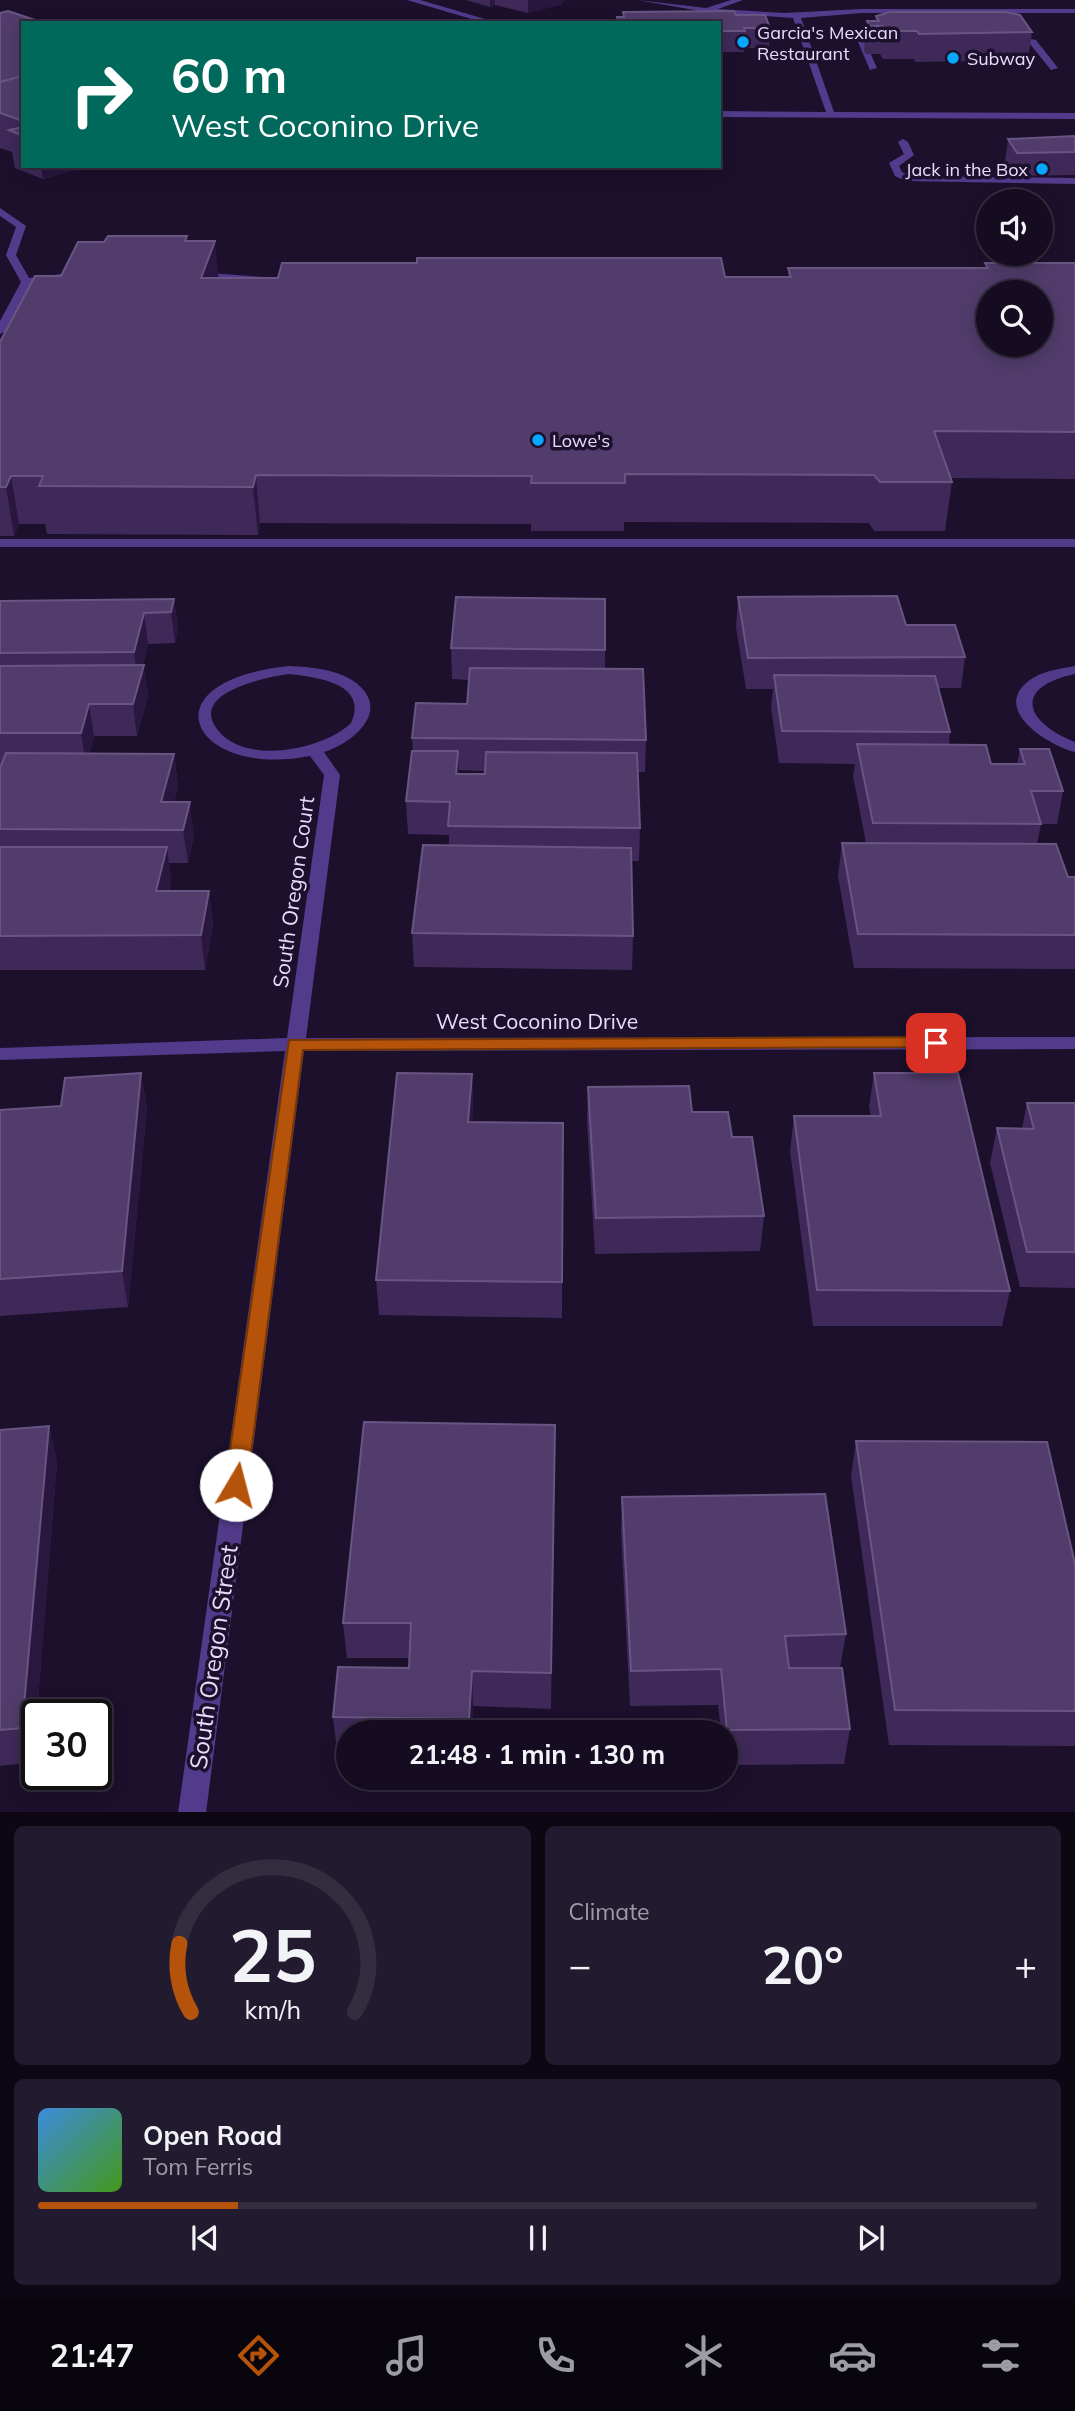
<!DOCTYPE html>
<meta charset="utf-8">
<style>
:root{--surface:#150c21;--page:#221a2e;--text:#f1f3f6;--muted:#9d9ba5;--line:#342c3f;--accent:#b45309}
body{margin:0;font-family:Mulish,sans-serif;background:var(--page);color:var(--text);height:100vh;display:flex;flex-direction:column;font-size:26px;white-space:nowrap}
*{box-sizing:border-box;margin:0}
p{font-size:23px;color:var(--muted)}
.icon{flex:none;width:38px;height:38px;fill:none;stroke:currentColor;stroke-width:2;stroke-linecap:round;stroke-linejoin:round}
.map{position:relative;height:1812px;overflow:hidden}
.sheet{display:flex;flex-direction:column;gap:14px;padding:14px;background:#0c0712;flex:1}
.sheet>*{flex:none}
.hud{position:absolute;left:21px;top:21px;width:700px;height:147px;border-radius:0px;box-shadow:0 4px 18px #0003,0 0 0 2px var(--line);background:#00695c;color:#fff;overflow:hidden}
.tools{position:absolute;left:976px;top:189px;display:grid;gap:14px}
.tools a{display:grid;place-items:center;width:77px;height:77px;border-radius:50%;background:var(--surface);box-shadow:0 4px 18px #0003,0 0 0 2px var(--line);font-size:35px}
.speed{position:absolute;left:21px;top:1699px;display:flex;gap:14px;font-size:35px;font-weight:700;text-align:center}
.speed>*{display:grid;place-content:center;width:91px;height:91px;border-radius:50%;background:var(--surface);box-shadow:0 4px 18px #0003,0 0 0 2px var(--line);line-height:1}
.speed .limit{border:4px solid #111;border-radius:10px;background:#fff;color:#111}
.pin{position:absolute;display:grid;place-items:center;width:60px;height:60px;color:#fff;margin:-30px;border-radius:14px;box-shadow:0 4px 10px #0006}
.me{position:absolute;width:77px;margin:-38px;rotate:8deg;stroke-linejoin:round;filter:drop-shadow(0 0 5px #0008)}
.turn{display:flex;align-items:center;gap:24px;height:147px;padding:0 35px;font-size:32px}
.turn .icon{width:91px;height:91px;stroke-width:2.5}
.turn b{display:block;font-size:49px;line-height:60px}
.big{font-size:52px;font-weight:700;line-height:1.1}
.sheet .tile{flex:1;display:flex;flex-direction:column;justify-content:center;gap:10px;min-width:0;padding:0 24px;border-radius:10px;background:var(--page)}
.sheet .dial{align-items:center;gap:0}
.dial svg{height:182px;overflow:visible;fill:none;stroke:var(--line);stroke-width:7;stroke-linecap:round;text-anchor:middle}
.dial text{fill:var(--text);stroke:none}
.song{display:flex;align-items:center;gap:21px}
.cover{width:84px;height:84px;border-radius:10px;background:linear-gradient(135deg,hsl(210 70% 55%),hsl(100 70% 35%))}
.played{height:7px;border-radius:4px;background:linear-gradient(90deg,var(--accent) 20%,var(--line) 20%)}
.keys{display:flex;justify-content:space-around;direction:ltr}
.heat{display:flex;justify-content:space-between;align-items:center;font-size:38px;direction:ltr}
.sheet .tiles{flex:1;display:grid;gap:14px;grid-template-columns:1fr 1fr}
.tile:last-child{grid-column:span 2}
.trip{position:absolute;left:336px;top:1720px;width:402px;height:70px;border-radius:35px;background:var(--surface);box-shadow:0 4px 18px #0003,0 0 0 2px var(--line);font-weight:700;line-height:70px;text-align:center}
.menu{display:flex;height:112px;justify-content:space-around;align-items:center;background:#08050d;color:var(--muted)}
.menu .icon{width:49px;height:49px}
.menu .selected{color:var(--accent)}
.menu b{font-size:32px;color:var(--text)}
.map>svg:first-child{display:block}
</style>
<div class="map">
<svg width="1075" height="1813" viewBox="0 0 1075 1813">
<rect width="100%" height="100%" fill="#1c102c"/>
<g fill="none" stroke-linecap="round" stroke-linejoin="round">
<g fill="#523b8b" fill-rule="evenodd">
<polygon points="407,0 420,0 499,23 485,23"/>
<polygon points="637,0 706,8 731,0 743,0 718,9 784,13 862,9 1075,9 1075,13 862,13 801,18 834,112 1075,113 1075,119 719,117 719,111 826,112 793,18 706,12"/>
<polygon points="892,34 892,38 866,43 877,68 870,70 858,42 872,35"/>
<polygon points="1005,34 1036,40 1058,68 1051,70 1030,44 1005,38"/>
<polygon points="903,139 908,142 914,155 899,166 902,172 910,176 1075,178 1075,184 906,181 895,176 889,163 904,154 898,142"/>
<polygon points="0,208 26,226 16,255 29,278 85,271 90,274 85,277 30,285 6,331 0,334 0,321 21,282 6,255 16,227 0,216"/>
<polygon points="197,272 263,277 268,280 263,283 193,277 193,273"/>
<rect x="0" y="539" width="1075" height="8"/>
</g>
<g fill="#523b8b" fill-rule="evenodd">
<path d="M 289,666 C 310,667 334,669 352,680 C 394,708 355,742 324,752 L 340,775 L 306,1038 L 1075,1037 L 1075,1049 L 304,1051 L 206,1813 L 178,1813 L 285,1051 L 0,1060 L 0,1048 L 287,1038 L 324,775 L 310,756 C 191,779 143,681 289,666 ZM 289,674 C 316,677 369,683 351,723 C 323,750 244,766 217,729 C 189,692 267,677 289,674 Z"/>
<path d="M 1075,666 L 1075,674 C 1013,687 1024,722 1075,742 L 1075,752 C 1047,745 987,707 1033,678 C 1046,670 1060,669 1075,666 Z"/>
</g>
</g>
<g fill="#3f2959" fill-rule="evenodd">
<polygon points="466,0 567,0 562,1 562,4 528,13 495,5 490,7"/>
<polygon points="623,12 736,15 770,28 769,48 744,48 744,52 719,52 719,23 617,23 617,17 623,17"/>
<polygon points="0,13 23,23 23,166 82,166 82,168 43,179 15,168 12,152 0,148"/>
<polygon points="876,16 1032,32 1028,60 915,62 914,59 883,59 880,54 866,54 864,50 867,21 875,21"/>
<polygon points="1075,136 1075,175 1014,176 1005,162 1008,139"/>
<polygon points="187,236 187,241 219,278 788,277 788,268 985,268 985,263 1075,263 1075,479 951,478 952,482 945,531 874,531 869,523 624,522 624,531 531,531 531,524 260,523 258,535 47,534 45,524 19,524 14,536 0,536 0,342 61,276 104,242"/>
<polygon points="738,597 906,625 965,657 961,688 938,688 950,732 949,744 991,764 1017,764 1020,749 1063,791 1057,824 1041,824 1037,844 1068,877 1075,877 1075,969 854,968 838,876 842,843 866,843 853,776 855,764 779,763 771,707 773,689 746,689 736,627"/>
<polygon points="174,599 178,630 175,643 148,644 143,665 148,696 137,736 94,736 89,754 174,754 178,786 174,802 194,835 188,863 169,863 171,880 169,891 209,891 213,924 205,970 0,970 0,768 1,765 0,765 0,601"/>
<path d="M 451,648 L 605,650 L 605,669 L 646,740 L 645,772 L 638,772 L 640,828 L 639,861 L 631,861 L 633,936 L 632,970 L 414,967 L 412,933 L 449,845 L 449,835 L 408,834 L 406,801 L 413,751 L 412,738 L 467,704 L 469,680 L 452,679 ZM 459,770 L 485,771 L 485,774 L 459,774 Z"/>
<polygon points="141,1073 147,1108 128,1307 0,1316 0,1110 61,1106"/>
<polygon points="874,1073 1010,1291 1002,1326 813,1326 790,1151 794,1116 871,1116 869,1107"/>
<polygon points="472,1074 473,1109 472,1122 563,1123 562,1318 379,1315 376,1280"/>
<polygon points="588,1087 692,1112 732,1137 764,1216 760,1251 595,1254 587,1122"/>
<polygon points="1027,1103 1075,1103 1075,1288 1020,1287 990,1163 997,1128 1022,1128"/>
<polygon points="555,1425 551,1709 473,1706 472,1732 348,1732 348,1752 337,1751 333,1717 409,1668 409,1658 347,1658 343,1623"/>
<polygon points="49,1426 57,1462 33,1762 0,1766 0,1430"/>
<polygon points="856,1441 1075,1564 1075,1746 889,1745 851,1476"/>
<polygon points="622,1497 846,1634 840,1668 850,1729 844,1764 726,1765 726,1732 721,1732 718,1705 630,1706 621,1533"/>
</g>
<g fill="#291740">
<polygon points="490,0 495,0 495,5 490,7"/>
<polygon points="528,0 567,0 562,1 562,4 528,13"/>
<polygon points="41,166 82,166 82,168 43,179"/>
<polygon points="215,241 219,283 201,278"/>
<polygon points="256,475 260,523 258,535 253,487"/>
<polygon points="11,476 19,524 14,536 6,487"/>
<polygon points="174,599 178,630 175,643 171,612"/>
<polygon points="144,613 148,644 138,683 134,652"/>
<polygon points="144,665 148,696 137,736 133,704"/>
<polygon points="89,704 94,736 86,765 81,733"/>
<polygon points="458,751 459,783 456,774"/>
<polygon points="174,754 178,786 167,830 161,802"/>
<polygon points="190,802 194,835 188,863 183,830"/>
<polygon points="167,847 171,880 161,924 156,891"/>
<polygon points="209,891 213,924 205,970 201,935"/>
<polygon points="141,1073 147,1108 128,1307 122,1271"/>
<polygon points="472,1074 473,1109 469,1157 468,1122"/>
<polygon points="49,1426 57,1462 33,1762 22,1728"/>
<polygon points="472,1671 473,1706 472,1732 470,1732 469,1719"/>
</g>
<g fill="#513c6b" stroke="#695582" stroke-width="2" fill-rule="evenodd">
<polygon points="8,11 44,23 23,23 23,76 0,82 0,13"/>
<polygon points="734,11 736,15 765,15 770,28 744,28 745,31 719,31 719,23 619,23 617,17 624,17 623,12"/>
<polygon points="890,12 1006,12 1020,15 1032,32 919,34 917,31 886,31 883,26 869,26 867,21 879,21 876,16"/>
<polygon points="23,76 23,121 0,113 0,82"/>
<polygon points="23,127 23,136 9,130"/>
<polygon points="1075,136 1075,152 1017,153 1008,139"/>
<path d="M 108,236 L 187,236 L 185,241 L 215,241 L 201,278 L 278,278 L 282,263 L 417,263 L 417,258 L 721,258 L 725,277 L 791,277 L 788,268 L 988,268 L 985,263 L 1075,263 L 1075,432 L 934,431 L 952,482 L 880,482 L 874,475 L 625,474 L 625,483 L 531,483 L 532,476 L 256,475 L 253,487 L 39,486 L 43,476 L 11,476 L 6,487 L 0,487 L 0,342 L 35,276 L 61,276 L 78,242 L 104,242 ZM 989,292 L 1041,292 L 1041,345 L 989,345 Z"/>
<polygon points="897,596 906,625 955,625 965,657 748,658 738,597"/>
<polygon points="456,597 605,599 605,650 451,648"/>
<polygon points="174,599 171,612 144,613 134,652 0,653 0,601"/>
<polygon points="144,665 133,704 89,704 81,733 0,733 0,666"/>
<polygon points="470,668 643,669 646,740 412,738 416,703 467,704"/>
<polygon points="774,675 935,676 950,732 782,731"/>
<polygon points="857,744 986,745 991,764 1025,764 1020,749 1049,749 1063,791 1031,791 1041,824 873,823"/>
<polygon points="412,751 458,751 456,774 485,774 486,752 637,753 640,828 448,826 450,802 406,801"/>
<polygon points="6,753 174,754 161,802 190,802 183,830 0,829 0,768"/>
<polygon points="842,843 1056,844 1068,877 1075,877 1075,935 858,934"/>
<polygon points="423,845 631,848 633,936 412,933"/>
<polygon points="0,847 167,847 156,891 209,891 201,935 0,936"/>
<polygon points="141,1073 122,1271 0,1279 0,1110 61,1106 65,1078"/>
<polygon points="397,1073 472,1074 468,1122 563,1123 562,1282 376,1280"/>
<polygon points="874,1073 958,1073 1010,1291 817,1290 794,1116 881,1116"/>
<polygon points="689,1086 692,1112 728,1112 732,1137 752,1137 764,1216 596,1218 588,1087"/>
<polygon points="1027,1103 1075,1103 1075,1252 1027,1252 997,1128 1034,1129"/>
<polygon points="364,1422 555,1425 551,1673 472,1671 469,1719 333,1717 338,1667 409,1668 411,1623 343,1623"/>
<polygon points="49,1426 22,1728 0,1730 0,1430"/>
<polygon points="856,1441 1047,1442 1075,1564 1075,1711 895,1710"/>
<polygon points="825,1494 846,1634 785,1636 789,1668 842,1668 850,1729 727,1730 721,1669 631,1671 622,1497"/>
</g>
<polygon fill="#b45309" stroke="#753606" stroke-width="2" points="936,1037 944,1043 942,1047 303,1050 247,1485 244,1491 236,1494 228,1491 225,1485 289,1040"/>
<g fill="#07a7ff" stroke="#1c102c" stroke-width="2.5">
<circle cx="743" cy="42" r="7"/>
<circle cx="953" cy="58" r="7"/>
<circle cx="1042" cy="169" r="7"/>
<circle cx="538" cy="440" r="7"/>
</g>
<g text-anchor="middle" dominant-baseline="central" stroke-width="7" stroke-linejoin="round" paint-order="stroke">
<g font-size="18" fill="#e8dbff" stroke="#1c102c" text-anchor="start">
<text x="757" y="32">Garcia's Mexican<tspan x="757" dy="21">Restaurant</tspan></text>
<text x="967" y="58">Subway</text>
<text x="1028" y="169" text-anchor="end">Jack in the Box</text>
<text x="552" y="440">Lowe's</text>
</g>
<g font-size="21" fill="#e8dbff" stroke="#1c102c">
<text transform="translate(293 892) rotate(-82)">South Oregon Court</text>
<text x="537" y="1021">West Coconino Drive</text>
</g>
<g font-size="24" fill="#e8dbff" stroke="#1c102c">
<text transform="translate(213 1657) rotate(-82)">South Oregon Street</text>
</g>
</g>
</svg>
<div class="tools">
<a><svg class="icon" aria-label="sound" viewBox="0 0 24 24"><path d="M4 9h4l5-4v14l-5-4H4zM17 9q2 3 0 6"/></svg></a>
<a><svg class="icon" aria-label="search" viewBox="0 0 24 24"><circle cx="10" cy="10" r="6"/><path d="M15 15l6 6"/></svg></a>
</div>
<div class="speed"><div class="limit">30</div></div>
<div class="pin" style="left:936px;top:1043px;background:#d93025"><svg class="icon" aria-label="arrive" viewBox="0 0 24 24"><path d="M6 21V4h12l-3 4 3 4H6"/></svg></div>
<svg class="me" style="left:236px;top:1485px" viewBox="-20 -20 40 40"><circle r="19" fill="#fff"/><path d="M0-13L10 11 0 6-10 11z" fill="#b45309"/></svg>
<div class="trip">21:48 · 1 min · 130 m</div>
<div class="hud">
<div class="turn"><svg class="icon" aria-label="right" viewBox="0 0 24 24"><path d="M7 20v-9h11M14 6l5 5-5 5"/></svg><div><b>60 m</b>West Coconino Drive</div></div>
</div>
</div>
<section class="sheet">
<div class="tiles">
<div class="tile dial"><svg viewBox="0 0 100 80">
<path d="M14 69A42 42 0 1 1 86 69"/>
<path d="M14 69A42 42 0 0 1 9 39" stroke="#b45309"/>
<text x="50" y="56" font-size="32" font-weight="700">25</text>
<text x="50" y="72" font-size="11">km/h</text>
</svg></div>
<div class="tile"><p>Climate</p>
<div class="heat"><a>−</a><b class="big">20°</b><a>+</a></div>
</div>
<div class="tile">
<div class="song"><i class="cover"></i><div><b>Open Road</b><p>Tom Ferris</p></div></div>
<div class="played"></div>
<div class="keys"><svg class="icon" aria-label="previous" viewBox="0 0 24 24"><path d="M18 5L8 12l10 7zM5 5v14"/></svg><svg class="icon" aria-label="pause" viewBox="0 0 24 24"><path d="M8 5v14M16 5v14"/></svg><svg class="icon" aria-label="next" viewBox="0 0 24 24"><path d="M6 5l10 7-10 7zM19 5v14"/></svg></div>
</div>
</div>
</section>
<nav class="menu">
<b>21:47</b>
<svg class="icon selected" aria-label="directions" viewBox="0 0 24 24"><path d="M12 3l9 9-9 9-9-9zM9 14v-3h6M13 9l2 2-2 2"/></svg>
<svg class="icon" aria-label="music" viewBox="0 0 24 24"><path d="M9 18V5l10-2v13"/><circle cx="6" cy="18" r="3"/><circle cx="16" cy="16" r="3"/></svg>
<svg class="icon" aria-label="phone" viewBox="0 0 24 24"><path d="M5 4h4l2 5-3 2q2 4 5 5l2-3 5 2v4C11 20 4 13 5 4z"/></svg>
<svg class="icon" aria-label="climate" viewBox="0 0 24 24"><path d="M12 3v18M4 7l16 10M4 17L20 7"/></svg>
<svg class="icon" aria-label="car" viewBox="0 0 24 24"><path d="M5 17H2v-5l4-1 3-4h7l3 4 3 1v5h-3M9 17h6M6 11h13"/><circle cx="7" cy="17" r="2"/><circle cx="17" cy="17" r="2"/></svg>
<svg class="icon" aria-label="filters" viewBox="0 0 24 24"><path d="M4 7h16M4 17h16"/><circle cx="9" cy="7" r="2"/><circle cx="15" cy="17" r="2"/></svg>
</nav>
